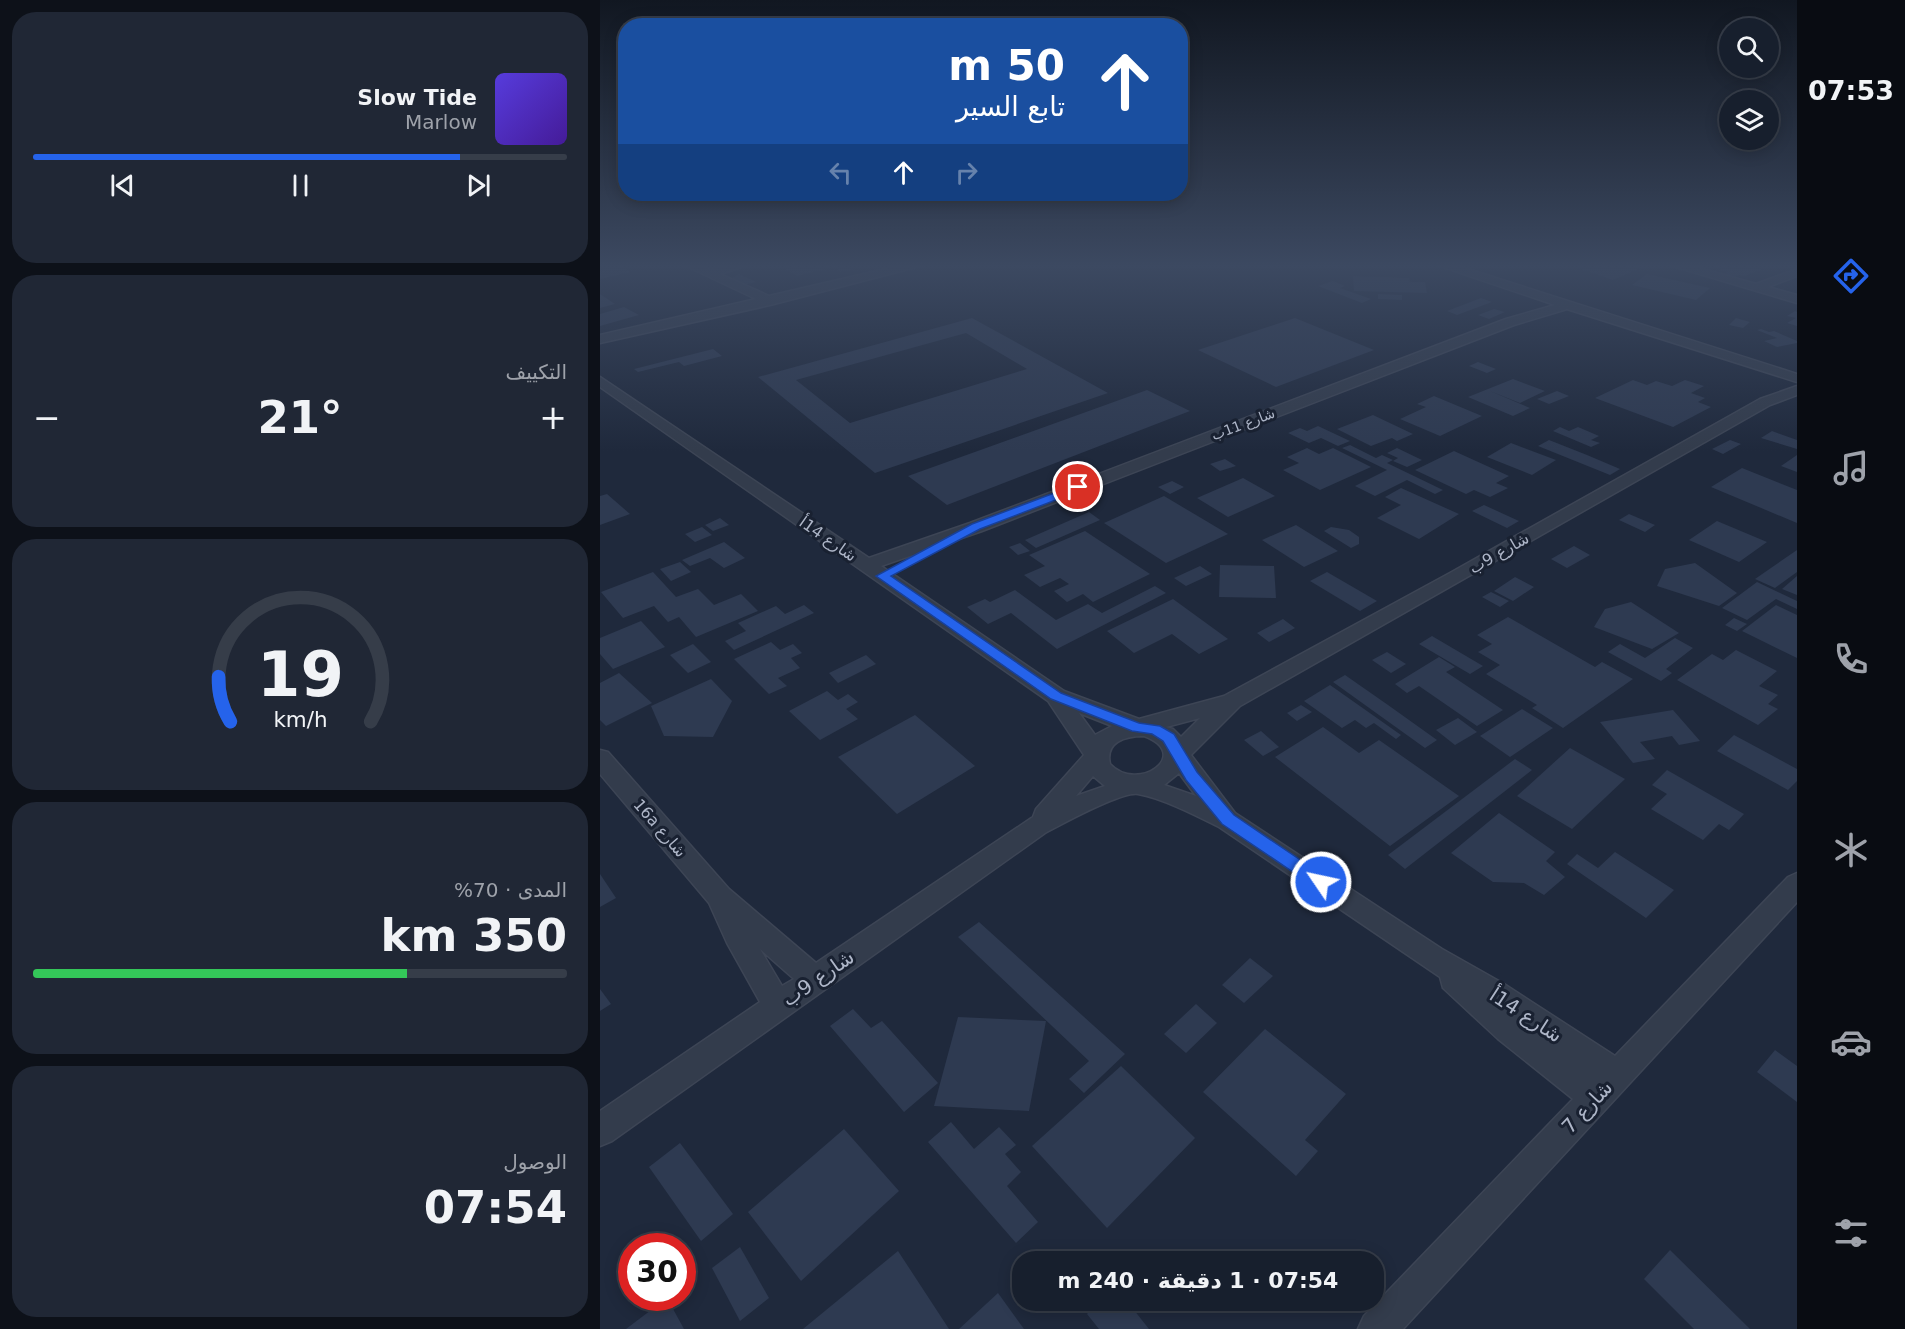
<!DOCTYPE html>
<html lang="ar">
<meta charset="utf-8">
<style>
:root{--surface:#171f2d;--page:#202735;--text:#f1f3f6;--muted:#9ea2aa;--line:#363d49;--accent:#2563eb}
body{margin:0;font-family:"DejaVu Sans",Vazirmatn,sans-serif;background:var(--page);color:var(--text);direction:rtl;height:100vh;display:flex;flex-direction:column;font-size:22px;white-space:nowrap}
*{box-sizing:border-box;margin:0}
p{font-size:20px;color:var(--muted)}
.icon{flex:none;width:33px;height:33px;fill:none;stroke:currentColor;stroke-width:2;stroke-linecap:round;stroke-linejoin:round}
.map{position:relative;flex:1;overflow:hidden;direction:ltr}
.details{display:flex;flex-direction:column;gap:12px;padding:12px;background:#0d1119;width:600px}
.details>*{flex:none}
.hud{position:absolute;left:18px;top:18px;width:570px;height:183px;border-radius:24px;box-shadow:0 3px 15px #0003,0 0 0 2px var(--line);direction:rtl;background:#1a4fa0;color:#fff;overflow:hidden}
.buttons{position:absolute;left:1119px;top:18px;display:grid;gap:12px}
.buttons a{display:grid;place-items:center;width:60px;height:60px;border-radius:50%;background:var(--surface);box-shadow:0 3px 15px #0003,0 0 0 2px var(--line);font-size:30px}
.speed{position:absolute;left:18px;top:1233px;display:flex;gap:12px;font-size:30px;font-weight:700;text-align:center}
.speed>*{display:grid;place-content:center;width:78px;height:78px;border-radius:50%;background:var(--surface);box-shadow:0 3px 15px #0003,0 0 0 2px var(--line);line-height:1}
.speed .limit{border:9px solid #d22;background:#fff;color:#111}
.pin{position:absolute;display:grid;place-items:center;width:51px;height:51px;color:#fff;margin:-26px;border:3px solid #fff;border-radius:50%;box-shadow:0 2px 6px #0007}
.me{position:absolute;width:66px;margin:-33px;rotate:304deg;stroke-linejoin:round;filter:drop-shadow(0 0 4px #0008)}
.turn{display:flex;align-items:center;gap:21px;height:126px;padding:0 24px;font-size:27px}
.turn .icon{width:78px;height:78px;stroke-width:2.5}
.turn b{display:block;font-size:42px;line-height:51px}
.lanes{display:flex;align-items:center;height:57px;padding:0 24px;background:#0003;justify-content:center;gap:30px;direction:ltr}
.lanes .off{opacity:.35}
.big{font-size:45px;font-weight:700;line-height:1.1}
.details .card{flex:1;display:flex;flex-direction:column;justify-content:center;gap:9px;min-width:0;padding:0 21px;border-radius:24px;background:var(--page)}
.details .dial{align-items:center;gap:0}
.dial svg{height:156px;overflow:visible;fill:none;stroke:var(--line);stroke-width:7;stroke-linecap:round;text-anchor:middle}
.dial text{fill:var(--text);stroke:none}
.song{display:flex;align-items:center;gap:18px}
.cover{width:72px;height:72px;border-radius:9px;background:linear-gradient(135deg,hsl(250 70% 55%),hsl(260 70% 35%))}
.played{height:6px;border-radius:3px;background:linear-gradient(90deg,var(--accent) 80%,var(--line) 80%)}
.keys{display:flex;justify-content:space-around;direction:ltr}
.heat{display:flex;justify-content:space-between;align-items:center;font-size:33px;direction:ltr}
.charge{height:9px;border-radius:4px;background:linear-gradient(90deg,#34c759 70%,var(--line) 0)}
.trip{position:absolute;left:412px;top:1251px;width:372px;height:60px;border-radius:24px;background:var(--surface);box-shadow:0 3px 15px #0003,0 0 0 2px var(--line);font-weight:700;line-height:60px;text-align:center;direction:rtl}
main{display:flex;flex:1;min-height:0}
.tab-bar{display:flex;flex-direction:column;width:108px;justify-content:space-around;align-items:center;background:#090c12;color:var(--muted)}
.tab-bar .icon{width:42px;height:42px}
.tab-bar .on{color:var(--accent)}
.tab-bar b{font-size:27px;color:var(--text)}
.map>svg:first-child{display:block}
</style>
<main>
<nav class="tab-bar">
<b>07:53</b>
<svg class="icon on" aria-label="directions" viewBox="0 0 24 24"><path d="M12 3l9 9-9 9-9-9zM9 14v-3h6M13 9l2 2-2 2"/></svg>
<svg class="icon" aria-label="music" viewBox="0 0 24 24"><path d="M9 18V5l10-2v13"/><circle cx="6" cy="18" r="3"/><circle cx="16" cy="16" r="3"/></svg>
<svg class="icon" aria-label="phone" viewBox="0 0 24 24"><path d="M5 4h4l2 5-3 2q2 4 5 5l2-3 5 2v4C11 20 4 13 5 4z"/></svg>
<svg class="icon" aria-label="climate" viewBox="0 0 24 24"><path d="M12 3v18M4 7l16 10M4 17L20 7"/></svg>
<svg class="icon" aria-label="car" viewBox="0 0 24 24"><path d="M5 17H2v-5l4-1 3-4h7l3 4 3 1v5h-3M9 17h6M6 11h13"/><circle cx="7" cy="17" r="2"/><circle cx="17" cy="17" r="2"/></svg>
<svg class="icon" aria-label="filters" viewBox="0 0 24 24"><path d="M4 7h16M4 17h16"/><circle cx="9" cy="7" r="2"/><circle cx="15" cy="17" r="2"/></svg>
</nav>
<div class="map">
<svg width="1197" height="1329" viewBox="0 0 1197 1329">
<rect width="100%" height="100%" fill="#1f293c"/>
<g fill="#2e3a51" fill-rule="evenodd">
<polygon points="193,264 224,264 230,268 197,276 182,267"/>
<polygon points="230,264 247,264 254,269 241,272"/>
<polygon points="966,264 1033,264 1043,267 1013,280"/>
<polygon points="1087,264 1145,264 1162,269 1145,276 1139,275 1133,278 1121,275 1128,272 1108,266 1102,269"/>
<polygon points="20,265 31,272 0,279 0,270"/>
<polygon points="139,274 156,282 144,285 130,279"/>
<polygon points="1047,274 1110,288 1096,300 1032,285"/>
<polygon points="753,276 809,278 810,282 825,282 827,293 754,291"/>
<polygon points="733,281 745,286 740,288 771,299 762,303 718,286"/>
<polygon points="0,294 15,304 0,308"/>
<polygon points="778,294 802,295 802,300 778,299"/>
<polygon points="881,298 892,302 857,315 847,311"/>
<polygon points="24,307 39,315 0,326 0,314"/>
<polygon points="894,309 905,312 889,319 878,315"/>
<polygon points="1195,311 1197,312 1197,326 1187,323 1196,318 1187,316"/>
<path d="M 372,318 L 508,393 L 275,473 L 158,377 ZM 366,333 L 427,369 L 250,423 L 196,380 Z"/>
<polygon points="695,318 774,350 676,387 598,350"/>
<polygon points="1136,318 1150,322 1143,328 1129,325"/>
<polygon points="1161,329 1169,332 1174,331 1197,341 1197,343 1177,347 1164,341 1177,338 1157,330"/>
<polygon points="113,349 122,356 84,366 79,362 38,372 34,369"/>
<polygon points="878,362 896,369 887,373 869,366"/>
<polygon points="913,379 945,391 920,403 890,391 930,408 913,416 868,397"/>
<polygon points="1033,380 1047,385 1056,381 1072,386 1085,380 1104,386 1091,393 1105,398 1098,402 1111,407 1073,427 995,398"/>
<polygon points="547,390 590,411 347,505 308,476"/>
<polygon points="957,391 969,396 949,404 937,399"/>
<polygon points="834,396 882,416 840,436 800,419 826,407 817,404"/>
<polygon points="773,415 813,434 797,441 792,438 771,446 737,429"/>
<polygon points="718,426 750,441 738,446 721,438 709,443 688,433 700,428 707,431"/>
<polygon points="960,427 969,431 978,427 999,436 991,440 1000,443 991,447 953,431"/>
<polygon points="1172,431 1197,440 1197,449 1161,438"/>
<polygon points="949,440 987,455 1020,469 1010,475 938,446"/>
<polygon points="1130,440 1141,444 1123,454 1112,449"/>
<polygon points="911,443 956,460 932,475 887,457"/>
<polygon points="750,445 776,458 782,455 793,460 787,463 843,490 835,494 807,480 775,496 755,486 787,470 742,448"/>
<polygon points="707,448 719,454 733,448 771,467 720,490 683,470 699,463 687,457"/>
<polygon points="797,448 822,460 807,467 793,461 798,458 787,453"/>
<polygon points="854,451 909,476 896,483 908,488 890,497 874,490 866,494 815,470"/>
<polygon points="1197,455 1197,472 1181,466"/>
<polygon points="625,459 636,466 620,471 610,464"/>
<polygon points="1142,468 1197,490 1197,523 1111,487"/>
<polygon points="643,478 675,496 628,517 597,498"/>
<polygon points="572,481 584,487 570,494 558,487"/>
<polygon points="801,488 859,514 819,539 777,518 801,505 785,497"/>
<polygon points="7,494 30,514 0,525 0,496"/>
<polygon points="564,496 628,534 566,563 504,523"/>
<polygon points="884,505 919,521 907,528 872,511"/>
<polygon points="489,512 500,520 436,548 425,540"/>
<polygon points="1029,514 1055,525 1045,532 1019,520"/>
<polygon points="120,518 129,525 113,531 105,525"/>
<polygon points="1117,521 1167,542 1139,562 1089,540"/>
<polygon points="696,525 738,551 704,567 662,540"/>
<polygon points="102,527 112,535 95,542 85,534"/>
<polygon points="731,527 749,530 759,537 759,544 751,548 724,531"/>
<polygon points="485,531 550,574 493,602 483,594 467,602 454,591 469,584 460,578 440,587 424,575 445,566 429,555"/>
<polygon points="124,542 145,558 124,568 110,558 90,566 82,560"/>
<polygon points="420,543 430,551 418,555 409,547"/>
<polygon points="974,546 990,555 967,568 951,559"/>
<polygon points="1197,550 1197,572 1175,588 1155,579"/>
<polygon points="80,562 91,572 71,581 60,569"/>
<polygon points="1095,563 1137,593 1119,606 1057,586 1065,569"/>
<polygon points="620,565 674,566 676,598 619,597"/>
<polygon points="600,566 612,574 586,586 574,578"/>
<polygon points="53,572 76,597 98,589 114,605 141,594 158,611 96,637 79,617 68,622 54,606 23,618 1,592"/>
<polygon points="727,572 777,601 760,611 710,581"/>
<polygon points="1197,576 1197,595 1182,589"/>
<polygon points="915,577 934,587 913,601 894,591"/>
<polygon points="1157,582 1197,601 1197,609 1176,599 1147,620 1122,608"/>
<polygon points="555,586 566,593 457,649 411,613 388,624 367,607 385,599 390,602 415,590 456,620 488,604 502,613"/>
<polygon points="891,592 909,601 900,607 882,597"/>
<polygon points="573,599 628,639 599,654 572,634 534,653 507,631"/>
<polygon points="1031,602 1079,633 1052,649 994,627 1005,609"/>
<polygon points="204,605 214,613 134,650 125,641 146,631 138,623 176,606 185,614"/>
<polygon points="1176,605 1197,615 1197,658 1142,631"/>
<polygon points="908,617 995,667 1002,662 1033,679 963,728 932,708 937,705 886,674 900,665 878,652 892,644 877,635"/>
<polygon points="1134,618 1147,624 1137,631 1125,625"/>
<polygon points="683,619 695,628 669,642 657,633"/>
<polygon points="41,621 65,647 13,669 0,654 0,638"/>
<polygon points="832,636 883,666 870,674 819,644"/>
<polygon points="1075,638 1093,648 1066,669 1072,673 1061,681 1008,652 1020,644 1045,658"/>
<polygon points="171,642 180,650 193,644 202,653 191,658 200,668 178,678 187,686 169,694 134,659"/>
<polygon points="93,644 111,662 88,673 70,655"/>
<polygon points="1136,650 1177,671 1159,686 1178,695 1168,704 1178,709 1158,725 1077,680 1112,654 1123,660"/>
<polygon points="787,652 806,664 791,673 772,660"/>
<polygon points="266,655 276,664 238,683 229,673"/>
<polygon points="839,657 855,667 846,672 903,710 877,726 819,686 807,693 795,684"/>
<polygon points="19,673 52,703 6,726 0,720 0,683"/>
<polygon points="745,675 788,705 837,740 825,748 733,682"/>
<polygon points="111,679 132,701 113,737 64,736 51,706"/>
<polygon points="730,685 801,735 796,739 774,723 766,728 755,720 742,728 704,701"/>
<polygon points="227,691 238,700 248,694 258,702 246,709 258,719 220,740 189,711"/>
<polygon points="701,705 712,712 697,721 687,713"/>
<polygon points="922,709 953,728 910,757 880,736"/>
<polygon points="1073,710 1100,741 1079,745 1072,736 1040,742 1055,759 1033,763 1000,722"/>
<polygon points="315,715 375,766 297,814 238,757"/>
<polygon points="858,718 877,732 855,745 836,730"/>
<polygon points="723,727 759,753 779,740 859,796 790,846 675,757"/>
<polygon points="661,731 679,747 663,756 644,740"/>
<polygon points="1134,735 1197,769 1197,781 1188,790 1117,751"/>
<polygon points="970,748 1025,779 972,829 917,796"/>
<polygon points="915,759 932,770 805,869 788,855"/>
<polygon points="1067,770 1144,814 1129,830 1119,824 1103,840 1051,809 1067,794 1052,785"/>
<polygon points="899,813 955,852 946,861 965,877 944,895 924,883 893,882 851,853"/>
<polygon points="1015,852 1074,890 1046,918 967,864 977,854 998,868"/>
<polygon points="0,874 16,898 0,907"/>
<polygon points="379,922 525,1054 484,1093 469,1079 489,1061 358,937"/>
<polygon points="650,958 673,976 644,1003 622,985"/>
<polygon points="0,989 11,1004 0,1011"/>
<polygon points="596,1004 617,1023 586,1053 564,1034"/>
<polygon points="253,1009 271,1028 282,1021 338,1083 304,1112 230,1026"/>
<polygon points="358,1017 446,1021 429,1111 334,1106"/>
<polygon points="665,1029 746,1094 705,1140 718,1151 696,1176 603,1092"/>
<polygon points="1175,1050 1197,1066 1197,1102 1157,1072"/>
<polygon points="521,1066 595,1138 507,1228 432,1146"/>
<polygon points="351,1122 374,1149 399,1127 416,1145 405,1154 421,1172 407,1186 438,1222 416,1243 328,1142"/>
<polygon points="244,1129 299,1191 201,1281 148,1212"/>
<polygon points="80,1143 133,1214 101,1241 49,1167"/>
<polygon points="140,1247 169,1298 140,1321 112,1268"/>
<polygon points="1070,1250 1150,1329 1094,1329 1044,1279"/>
<polygon points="298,1251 349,1329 203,1329"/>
<polygon points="398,1293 424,1329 359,1329"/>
<polygon points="67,1298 84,1329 26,1329"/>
<polygon points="501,1300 526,1300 549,1329 499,1329 487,1314"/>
</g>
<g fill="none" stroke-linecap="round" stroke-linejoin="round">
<defs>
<g id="street">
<polygon points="82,264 97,264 110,270 131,264 151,264 120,274 169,296 307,264 328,264 170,305 0,343 0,335 156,299"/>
<path d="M 834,264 L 852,264 L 1197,374 L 1197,382 L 967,309 L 914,325 L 382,531 L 281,566 L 464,691 L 539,719 L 624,696 L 850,573 L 1160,399 L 1197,386 L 1197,395 L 1170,405 L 640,706 L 591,755 L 635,813 L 842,949 L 904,984 L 1015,1056 L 1188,877 L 1197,873 L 1197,902 L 803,1329 L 758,1329 L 764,1316 L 973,1099 L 898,1039 L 843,988 L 840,977 L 619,827 C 597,816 562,798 538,794 C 522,791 462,824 445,833 L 12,1141 L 0,1146 L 0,1111 L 160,1002 L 127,943 L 109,903 L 0,774 L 0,750 L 8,752 L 129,889 L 216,963 L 433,817 L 436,809 L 484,755 L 448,701 L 0,387 L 0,377 L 269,558 L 370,523 L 906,319 L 955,305 ZM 479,713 L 512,726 L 495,735 ZM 600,718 L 581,737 L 573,729 L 566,727 ZM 544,736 C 593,754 538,794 510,764 C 505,742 525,736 544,736 ZM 579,773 L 596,796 L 564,785 ZM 493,776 L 505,786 L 476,796 ZM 160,949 L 194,979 L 182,986 Z"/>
<polygon points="1066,264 1085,264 1156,284 1197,269 1197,276 1168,287 1197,295 1197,303"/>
</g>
</defs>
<use href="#street" stroke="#3d4555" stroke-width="3"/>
<use href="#street" fill="#333c4c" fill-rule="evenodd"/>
</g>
<linearGradient id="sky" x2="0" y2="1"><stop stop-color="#111721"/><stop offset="0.59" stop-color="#3c4961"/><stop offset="1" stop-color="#3c4961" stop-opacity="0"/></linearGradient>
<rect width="1197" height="451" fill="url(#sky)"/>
<polygon fill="#2563eb" stroke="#184099" stroke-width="1.5" points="478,484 482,485 482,490 380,529 291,576 461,693 539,723 560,726 574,734 597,772 634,815 727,878 729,882 727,887 721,889 715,887 622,824 586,780 563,741 552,734 532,731 451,699 276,576 372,524"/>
<g text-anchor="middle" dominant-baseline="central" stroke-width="6" stroke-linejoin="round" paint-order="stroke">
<g font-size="14" fill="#aeb6c8" stroke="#192131">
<text transform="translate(643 424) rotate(-21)">شارع 11ب</text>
</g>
<g font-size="16" fill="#aeb6c8" stroke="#192131">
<text transform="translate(228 539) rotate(35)">شارع 14أ</text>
<text transform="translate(899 553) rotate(-30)">شارع 9ب</text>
<text transform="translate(60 828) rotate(49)">16a شارع</text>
</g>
<g font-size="20" fill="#aeb6c8" stroke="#192131">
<text transform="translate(218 978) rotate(-35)">شارع 9ب</text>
<text transform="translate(926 1015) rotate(33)">شارع 14أ</text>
<text transform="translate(987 1107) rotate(-47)">شارع 7</text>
</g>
</g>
</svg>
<div class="buttons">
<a><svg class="icon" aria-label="search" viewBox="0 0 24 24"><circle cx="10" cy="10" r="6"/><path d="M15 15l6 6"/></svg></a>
<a><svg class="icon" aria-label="layers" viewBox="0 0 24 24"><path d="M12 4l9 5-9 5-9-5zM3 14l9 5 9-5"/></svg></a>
</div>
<div class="speed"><div class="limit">30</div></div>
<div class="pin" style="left:478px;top:487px;background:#d93025"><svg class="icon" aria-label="arrive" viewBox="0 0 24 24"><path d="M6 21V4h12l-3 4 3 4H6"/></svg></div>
<svg class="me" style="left:721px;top:882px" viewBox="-20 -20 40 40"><circle r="17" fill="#2563eb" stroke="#fff" stroke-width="3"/><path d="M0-11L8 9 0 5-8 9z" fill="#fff"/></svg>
<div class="trip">07:54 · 1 دقيقة · 240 m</div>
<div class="hud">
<div class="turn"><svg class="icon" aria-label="ahead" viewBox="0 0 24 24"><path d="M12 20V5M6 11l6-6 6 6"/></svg><div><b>50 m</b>تابع السير</div></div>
<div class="lanes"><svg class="icon off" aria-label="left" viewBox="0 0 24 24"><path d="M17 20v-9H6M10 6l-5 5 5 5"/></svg><svg class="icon" aria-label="ahead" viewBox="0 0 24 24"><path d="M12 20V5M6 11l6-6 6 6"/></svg><svg class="icon off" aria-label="right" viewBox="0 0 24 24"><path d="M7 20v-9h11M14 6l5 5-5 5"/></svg></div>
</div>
</div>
<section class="details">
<div class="card">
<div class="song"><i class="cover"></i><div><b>Slow Tide</b><p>Marlow</p></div></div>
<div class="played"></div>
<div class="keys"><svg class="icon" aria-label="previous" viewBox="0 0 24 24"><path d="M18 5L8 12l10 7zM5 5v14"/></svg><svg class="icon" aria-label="pause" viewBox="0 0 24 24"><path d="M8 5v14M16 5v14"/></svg><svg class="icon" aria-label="next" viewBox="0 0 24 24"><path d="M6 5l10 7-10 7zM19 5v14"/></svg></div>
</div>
<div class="card"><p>التكييف</p>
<div class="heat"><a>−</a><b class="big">21°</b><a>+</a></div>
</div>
<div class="card dial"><svg viewBox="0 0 100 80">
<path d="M14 69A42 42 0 1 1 86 69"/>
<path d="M14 69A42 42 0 0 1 8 46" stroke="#2563eb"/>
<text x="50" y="56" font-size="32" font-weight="700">19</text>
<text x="50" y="72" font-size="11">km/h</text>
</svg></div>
<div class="card"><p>المدى · 70%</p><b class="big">350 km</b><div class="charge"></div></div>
<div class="card"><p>الوصول</p><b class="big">07:54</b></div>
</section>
</main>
